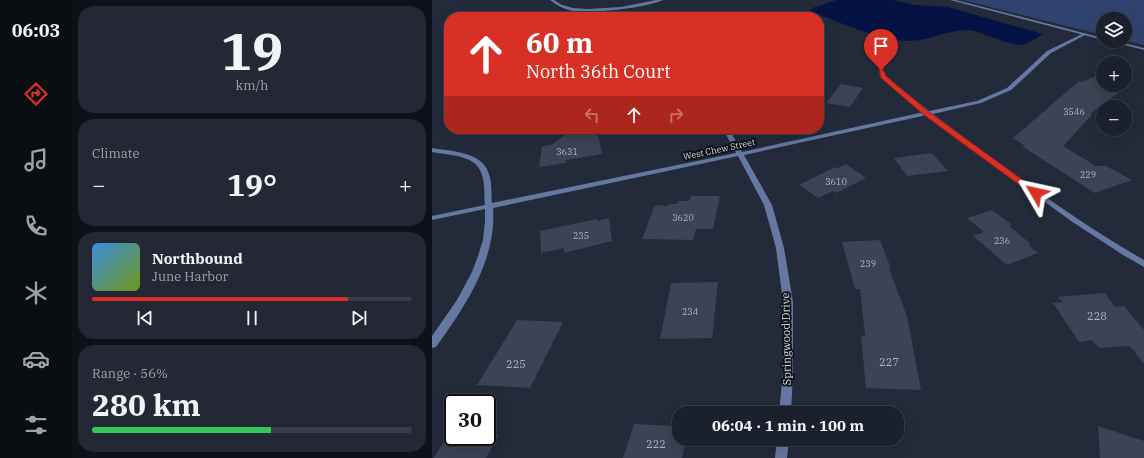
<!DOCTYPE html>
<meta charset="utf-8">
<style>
:root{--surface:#1a202c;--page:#232834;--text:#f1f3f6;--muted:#9fa3a9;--line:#383e48;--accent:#d93025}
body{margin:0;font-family:"IBM Plex Serif",serif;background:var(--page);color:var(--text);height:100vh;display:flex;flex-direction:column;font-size:15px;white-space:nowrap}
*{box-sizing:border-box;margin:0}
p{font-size:13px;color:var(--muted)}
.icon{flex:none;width:22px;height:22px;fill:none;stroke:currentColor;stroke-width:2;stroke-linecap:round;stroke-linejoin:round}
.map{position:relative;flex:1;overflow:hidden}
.drawer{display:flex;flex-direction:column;gap:6px;padding:6px;background:#0e1218;width:360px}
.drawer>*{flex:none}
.hud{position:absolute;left:12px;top:12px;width:380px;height:122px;border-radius:16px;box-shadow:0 4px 16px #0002,0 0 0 1px var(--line);background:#d93025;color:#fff;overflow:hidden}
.controls{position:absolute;left:664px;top:12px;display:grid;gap:8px}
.controls a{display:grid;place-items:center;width:36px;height:36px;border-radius:50%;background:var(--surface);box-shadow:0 4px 16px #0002,0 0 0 1px var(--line);font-size:20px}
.speed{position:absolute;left:12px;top:394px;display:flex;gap:8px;font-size:20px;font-weight:700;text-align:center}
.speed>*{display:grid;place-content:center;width:52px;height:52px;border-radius:50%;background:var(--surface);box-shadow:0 4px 16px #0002,0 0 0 1px var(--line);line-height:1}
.speed .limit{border:2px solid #111;border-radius:6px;background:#fff;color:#111}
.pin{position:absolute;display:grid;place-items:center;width:34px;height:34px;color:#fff;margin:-41px -17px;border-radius:50% 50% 50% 0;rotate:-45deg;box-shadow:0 0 4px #0007}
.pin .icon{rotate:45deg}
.me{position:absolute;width:44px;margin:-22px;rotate:306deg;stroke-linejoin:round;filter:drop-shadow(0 0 3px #0008)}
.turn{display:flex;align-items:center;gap:14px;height:84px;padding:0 16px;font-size:18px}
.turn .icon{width:52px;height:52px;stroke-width:2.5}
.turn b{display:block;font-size:28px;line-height:34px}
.lanes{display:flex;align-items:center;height:38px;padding:0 16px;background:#0003;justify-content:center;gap:20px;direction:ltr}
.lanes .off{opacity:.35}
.big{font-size:30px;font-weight:700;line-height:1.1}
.drawer .tile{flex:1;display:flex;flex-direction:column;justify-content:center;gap:6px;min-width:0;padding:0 14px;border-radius:16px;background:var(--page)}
.drawer .dial{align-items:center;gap:0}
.dial b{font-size:52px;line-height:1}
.song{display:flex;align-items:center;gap:12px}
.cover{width:48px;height:48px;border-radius:6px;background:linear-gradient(135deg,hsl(210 70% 55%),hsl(80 70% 35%))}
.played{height:4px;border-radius:2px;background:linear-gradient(90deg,var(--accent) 80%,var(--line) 80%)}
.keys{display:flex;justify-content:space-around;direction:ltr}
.heat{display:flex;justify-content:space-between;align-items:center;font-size:22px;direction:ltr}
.charge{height:6px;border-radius:3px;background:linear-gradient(90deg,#34c759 56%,var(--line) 0)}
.trip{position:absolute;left:240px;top:406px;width:232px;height:40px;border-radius:16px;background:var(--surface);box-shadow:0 4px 16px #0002,0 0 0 1px var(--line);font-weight:700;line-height:40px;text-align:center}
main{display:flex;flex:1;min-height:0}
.tabs{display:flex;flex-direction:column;width:72px;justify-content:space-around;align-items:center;background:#0a0d12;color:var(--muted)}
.tabs .icon{width:28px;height:28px}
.tabs .active{color:var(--accent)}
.tabs b{font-size:18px;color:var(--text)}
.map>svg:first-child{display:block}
</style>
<main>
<nav class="tabs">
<b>06:03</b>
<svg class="icon active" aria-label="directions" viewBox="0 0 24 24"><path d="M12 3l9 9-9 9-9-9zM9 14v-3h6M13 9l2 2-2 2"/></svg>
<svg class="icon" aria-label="music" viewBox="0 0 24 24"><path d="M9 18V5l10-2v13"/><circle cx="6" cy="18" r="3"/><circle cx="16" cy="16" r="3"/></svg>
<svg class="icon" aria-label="phone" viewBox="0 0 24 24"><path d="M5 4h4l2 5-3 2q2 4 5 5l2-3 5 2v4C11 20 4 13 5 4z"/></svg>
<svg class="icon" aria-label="climate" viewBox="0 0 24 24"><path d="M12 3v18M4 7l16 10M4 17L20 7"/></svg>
<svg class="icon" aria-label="car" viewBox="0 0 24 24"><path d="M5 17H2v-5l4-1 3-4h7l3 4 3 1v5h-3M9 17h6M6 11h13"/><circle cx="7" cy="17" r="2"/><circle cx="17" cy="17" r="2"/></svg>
<svg class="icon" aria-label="filters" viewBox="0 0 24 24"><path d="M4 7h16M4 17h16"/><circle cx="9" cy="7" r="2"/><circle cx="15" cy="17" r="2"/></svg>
</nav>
<section class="drawer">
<div class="tile dial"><b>19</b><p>km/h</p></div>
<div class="tile"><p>Climate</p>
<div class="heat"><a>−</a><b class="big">19°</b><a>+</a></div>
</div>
<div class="tile">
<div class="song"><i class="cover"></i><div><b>Northbound</b><p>June Harbor</p></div></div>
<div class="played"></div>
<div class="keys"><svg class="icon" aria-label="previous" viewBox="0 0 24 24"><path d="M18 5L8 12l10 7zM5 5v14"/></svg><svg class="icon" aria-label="pause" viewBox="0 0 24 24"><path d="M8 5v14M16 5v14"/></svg><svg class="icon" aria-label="next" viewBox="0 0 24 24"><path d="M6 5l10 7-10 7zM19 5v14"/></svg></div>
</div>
<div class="tile"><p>Range · 56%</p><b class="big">280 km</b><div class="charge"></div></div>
</section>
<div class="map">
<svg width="712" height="458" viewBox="0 0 712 458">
<rect width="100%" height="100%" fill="#232a3a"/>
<polygon fill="#30436f" points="531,0 712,0 712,45 693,40 693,19 671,19 671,35"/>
<path fill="#051344" d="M 404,0 L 461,0 L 483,5 L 516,7 L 611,34 C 606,37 599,42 593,44 C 581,48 552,32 537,30 C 517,29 497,41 477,41 C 445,40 408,22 378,11 L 381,8 Z"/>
<g fill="#3b4354">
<polygon points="666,75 671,76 671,85 693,85 693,83 698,84 658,114 660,115 631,146 664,166 674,166 700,180 663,193 591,147 593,146 581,138 647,81 650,82"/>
<polygon points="409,84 431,88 418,107 394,103"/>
<polygon points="165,129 170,154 134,160 134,163 107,167 110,146 119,145 133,135"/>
<polygon points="500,153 516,171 475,176 462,158"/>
<polygon points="414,164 434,178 404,193 401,191 386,198 367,185 403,167 404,169"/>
<polygon points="259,196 288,196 281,229 264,229 261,240 210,239 223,205 236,206 237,204 245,204 246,201 257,201"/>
<polygon points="560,210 580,225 577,226 599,244 596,245 606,253 575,265 541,236 552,232 535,218"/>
<polygon points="177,218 180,241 132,253 132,248 109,253 108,231 165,219 165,221"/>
<polygon points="448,240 459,269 457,269 475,316 489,390 434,388 429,336 433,336 428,289 423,289 410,242"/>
<polygon points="286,282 280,338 228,339 239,283"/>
<polygon points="673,293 683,307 692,306 712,330 712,364 698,346 667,348 660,340 647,342 621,303 631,302 626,297"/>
<polygon points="85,320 131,322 98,388 45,385"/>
<polygon points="202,424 247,426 247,439 254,439 250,458 191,458"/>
<polygon points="666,426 712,441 712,458 668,458"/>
<polygon points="18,431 21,431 21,437 55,437 55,433 67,434 54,458 2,458"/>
</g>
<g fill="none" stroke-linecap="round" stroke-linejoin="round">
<g fill="#6578a2" fill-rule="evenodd">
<path d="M 118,0 L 122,0 L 130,5 L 141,8 L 156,9 L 189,7 L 224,0 L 231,0 C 214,8 160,14 141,11 C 132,9 125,6 118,0 Z"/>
<path d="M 652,33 L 655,34 L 619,53 L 579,90 L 549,103 L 501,114 C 569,166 638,217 712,260 L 712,267 L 691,255 L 639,221 L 495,115 L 312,155 L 340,205 L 352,248 L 361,302 L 361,372 L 359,413 L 347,413 L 351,372 L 351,302 L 344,248 L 332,205 L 306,156 L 61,208 C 65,259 33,307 4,347 L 0,348 L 0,336 L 25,300 L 40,272 L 46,256 L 51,240 L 53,221 L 53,209 L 0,220 L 0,216 L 53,205 C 52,196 53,188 51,179 C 47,154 20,156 0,152 L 0,148 C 22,152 53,151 58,178 C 60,186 59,195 60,203 L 304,153 L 291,129 L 297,129 L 310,152 L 492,112 L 449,78 L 447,70 L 449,60 L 451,59 L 453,60 L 451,70 L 453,76 L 497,111 L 545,101 L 575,88 L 615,51 Z"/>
<polygon points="345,439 357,439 355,458 343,458"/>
</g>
<g fill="#6578a2" fill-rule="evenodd">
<polygon points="518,0 524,0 671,38 671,40"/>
<polygon points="677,41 684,41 712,48 712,50"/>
</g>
</g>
<polygon fill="#d93025" stroke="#8d1f18" points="447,69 451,69 454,76 497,112 606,191 608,193 606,195 601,195 492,115 449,78"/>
<g text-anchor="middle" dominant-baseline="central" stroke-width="4" stroke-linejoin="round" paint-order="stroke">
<g font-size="9" fill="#aeb4c0">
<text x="642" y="111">3546</text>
<text x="135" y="151">3631</text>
<text x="656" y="174">229</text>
<text x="404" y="181">3610</text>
<text x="251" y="217">3620</text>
<text x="149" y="235">235</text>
<text x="570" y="240">236</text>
<text x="436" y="263">239</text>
<text x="258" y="311">234</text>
</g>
<g font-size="9" fill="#d5dae4" stroke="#10131a">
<text transform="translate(287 149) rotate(-12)">West Chew Street</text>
</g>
<g font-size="11" fill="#aeb4c0">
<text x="665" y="316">228</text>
<text x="457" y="362">227</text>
<text x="84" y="364">225</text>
<text x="224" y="444">222</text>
</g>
<g font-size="11" fill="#d5dae4" stroke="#10131a">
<text transform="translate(354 339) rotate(-91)">Springwood Drive</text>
</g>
</g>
</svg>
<div class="controls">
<a><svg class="icon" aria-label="layers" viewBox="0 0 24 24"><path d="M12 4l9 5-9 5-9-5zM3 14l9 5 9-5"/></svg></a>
<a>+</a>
<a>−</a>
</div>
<div class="speed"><div class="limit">30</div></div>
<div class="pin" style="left:449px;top:70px;background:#d93025"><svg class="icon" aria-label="arrive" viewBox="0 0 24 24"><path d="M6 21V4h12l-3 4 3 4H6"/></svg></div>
<svg class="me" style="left:604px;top:193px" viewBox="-20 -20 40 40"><path d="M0-17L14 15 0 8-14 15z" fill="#d93025" stroke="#fff" stroke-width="4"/></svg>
<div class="trip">06:04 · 1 min · 100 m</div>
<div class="hud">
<div class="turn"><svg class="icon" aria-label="ahead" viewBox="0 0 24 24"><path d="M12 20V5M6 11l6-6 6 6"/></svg><div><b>60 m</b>North 36th Court</div></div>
<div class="lanes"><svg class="icon off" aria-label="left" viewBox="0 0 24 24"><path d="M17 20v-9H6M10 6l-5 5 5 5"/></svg><svg class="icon" aria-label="ahead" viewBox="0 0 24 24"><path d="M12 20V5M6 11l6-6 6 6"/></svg><svg class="icon off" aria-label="right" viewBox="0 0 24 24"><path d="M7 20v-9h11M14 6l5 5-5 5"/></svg></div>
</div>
</div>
</main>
